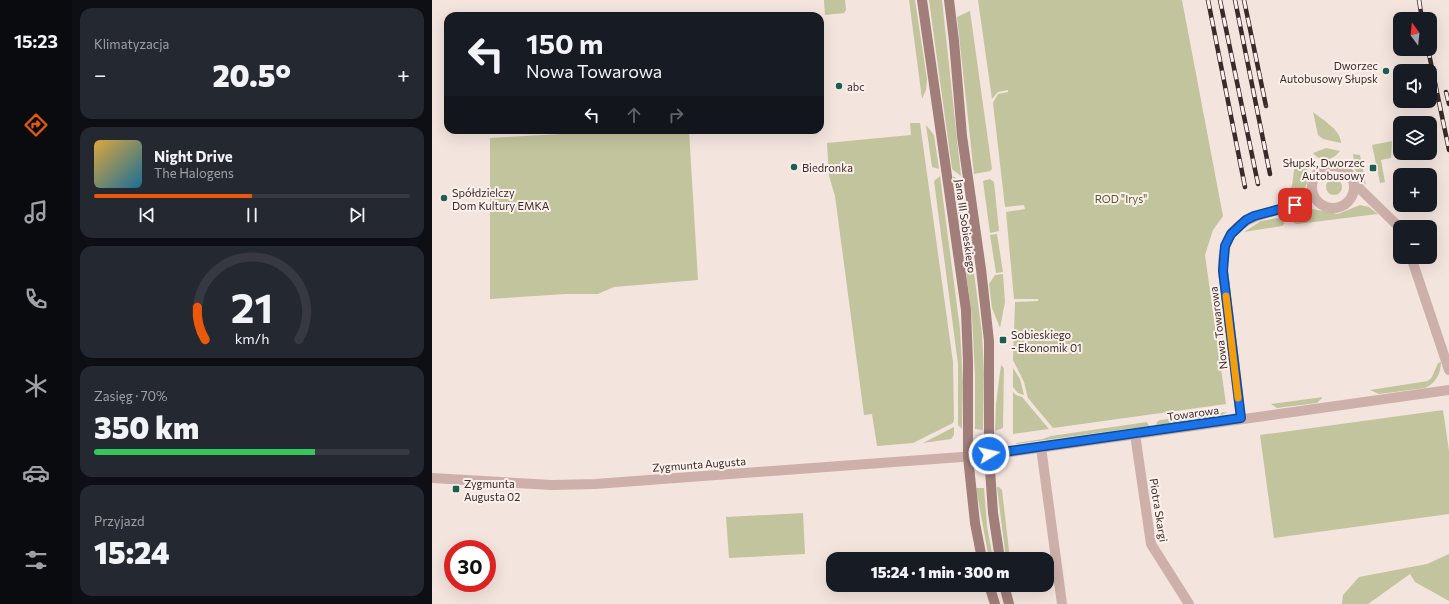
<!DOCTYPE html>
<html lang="pl">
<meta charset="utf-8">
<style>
:root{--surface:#171b24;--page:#242831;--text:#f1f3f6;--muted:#9ea1a6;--line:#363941;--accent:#ea580c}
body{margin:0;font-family:Commissioner,sans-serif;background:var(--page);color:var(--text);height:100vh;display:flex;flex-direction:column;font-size:15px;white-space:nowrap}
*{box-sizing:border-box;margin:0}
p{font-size:13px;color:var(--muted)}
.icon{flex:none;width:22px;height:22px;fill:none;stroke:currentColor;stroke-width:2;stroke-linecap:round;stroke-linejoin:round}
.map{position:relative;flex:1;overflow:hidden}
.drawer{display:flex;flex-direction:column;gap:8px;padding:8px;background:#0d0f14;width:360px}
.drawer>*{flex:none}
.top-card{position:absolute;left:12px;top:12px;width:380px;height:122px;border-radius:12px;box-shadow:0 4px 16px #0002;background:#171b24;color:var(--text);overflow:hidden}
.needle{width:26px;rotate:345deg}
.controls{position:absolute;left:961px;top:12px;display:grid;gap:8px}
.controls a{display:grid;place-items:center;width:44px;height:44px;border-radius:8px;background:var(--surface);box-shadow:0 4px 16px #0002;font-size:20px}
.speed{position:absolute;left:12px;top:540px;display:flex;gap:8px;font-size:20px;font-weight:700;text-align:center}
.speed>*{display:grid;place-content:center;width:52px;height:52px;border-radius:50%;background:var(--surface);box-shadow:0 4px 16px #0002;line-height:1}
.speed .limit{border:6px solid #d22;background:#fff;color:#111}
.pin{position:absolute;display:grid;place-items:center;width:34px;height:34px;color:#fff;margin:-17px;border-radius:8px;box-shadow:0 2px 6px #0006}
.me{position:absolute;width:44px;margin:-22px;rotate:81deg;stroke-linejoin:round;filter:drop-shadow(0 0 3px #0008)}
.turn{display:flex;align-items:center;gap:14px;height:84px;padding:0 16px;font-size:18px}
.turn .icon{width:52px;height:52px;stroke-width:2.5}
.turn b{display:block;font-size:28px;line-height:34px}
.lanes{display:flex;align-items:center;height:38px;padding:0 16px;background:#0003;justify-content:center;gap:20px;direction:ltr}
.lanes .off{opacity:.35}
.big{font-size:30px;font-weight:800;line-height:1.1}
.drawer .widget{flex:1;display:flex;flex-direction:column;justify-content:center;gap:6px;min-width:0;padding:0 14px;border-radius:12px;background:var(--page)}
.drawer .dial{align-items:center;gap:0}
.dial svg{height:104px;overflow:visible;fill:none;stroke:var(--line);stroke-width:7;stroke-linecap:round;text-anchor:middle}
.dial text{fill:var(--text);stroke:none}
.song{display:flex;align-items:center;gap:12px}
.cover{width:48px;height:48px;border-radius:6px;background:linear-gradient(135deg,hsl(40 70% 55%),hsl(200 70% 35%))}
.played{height:4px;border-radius:2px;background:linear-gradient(90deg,var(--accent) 50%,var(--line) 50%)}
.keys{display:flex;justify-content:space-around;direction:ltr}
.heat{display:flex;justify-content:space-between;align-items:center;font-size:22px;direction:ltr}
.charge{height:6px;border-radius:3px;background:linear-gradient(90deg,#34c759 70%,var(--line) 0)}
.trip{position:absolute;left:394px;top:552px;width:228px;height:40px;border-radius:12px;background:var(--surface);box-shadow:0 4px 16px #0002;font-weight:800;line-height:40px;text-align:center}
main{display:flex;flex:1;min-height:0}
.menu{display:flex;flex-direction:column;width:72px;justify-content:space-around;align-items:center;background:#090b0e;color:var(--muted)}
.menu .icon{width:28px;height:28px}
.menu .on{color:var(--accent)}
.menu b{font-size:18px;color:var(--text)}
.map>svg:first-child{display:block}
</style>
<main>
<nav class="menu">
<b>15:23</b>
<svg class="icon on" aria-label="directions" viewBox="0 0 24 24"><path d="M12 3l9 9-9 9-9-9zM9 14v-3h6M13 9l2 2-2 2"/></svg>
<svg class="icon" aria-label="music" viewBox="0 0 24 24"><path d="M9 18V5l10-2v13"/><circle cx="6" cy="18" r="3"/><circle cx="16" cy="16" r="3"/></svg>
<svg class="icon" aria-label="phone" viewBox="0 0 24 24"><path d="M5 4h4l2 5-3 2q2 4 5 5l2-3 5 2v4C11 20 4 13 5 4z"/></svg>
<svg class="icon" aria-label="climate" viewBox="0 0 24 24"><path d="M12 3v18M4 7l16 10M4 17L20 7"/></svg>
<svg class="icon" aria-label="car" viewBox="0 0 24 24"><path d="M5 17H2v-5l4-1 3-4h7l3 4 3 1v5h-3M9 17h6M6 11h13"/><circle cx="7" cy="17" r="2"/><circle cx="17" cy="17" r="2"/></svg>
<svg class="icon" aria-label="filters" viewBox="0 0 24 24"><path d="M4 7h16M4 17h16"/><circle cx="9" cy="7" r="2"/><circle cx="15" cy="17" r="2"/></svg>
</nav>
<section class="drawer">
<div class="widget"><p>Klimatyzacja</p>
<div class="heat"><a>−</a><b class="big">20.5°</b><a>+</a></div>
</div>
<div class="widget">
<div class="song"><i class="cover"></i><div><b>Night Drive</b><p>The Halogens</p></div></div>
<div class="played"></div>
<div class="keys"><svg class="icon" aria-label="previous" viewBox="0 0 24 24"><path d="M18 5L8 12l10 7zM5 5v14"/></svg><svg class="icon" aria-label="pause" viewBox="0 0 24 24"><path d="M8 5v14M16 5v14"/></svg><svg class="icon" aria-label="next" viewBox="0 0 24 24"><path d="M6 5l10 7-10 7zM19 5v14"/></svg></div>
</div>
<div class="widget dial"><svg viewBox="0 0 100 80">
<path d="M14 69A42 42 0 1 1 86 69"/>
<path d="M14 69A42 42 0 0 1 8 44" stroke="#ea580c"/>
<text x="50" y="56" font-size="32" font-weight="700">21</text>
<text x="50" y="72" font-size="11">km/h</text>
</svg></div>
<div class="widget"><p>Zasięg · 70%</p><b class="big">350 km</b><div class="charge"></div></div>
<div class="widget"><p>Przyjazd</p><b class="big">15:24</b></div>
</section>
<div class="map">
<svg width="1017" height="604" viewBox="0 0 1017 604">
<rect width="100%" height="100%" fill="#f4e4de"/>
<g fill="#c2c49d">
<polygon points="392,0 413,0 414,10 412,13 393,15"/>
<polygon points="477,0 483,0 495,79 494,90 490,99"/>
<polygon points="497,0 510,0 529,176 520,169"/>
<polygon points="546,0 750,0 791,216 781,230 773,255 794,404 621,428 596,398 592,382 581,360 583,302 606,301 606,299 582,299 574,212 593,209 592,205 573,207 561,103 566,94 576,92 576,90 566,92 560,99"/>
<polygon points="538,11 560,169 558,171 542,174 525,17"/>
<path d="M 881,112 C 891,120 909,130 909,143 L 891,139 L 886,135 Z"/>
<polygon points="478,123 488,123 521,362 522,420 521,423 481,443 445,446 440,414 432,415 403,196 397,176 395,143 479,135"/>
<polygon points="494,125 502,135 507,169 500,167"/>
<polygon points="127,130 257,130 266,280 182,287 166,294 133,294 58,299 58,138 127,134"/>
<polygon points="960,141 959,158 949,160 953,182 948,183 940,145"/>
<path d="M 894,148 L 908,151 C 900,161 890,163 881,153 Z"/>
<polygon points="921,154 928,155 934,185 923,170"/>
<path d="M 872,161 C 882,181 873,195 852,202 L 852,196 L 860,186 L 862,170 Z"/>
<polygon points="508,176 528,329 531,383 530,429 526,425 526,364 502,181"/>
<polygon points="521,176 530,183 550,333 552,373 551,430 543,429 543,376 540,317"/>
<circle cx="902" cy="187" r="8"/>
<polygon points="558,179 562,182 567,231 558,233 551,181"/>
<polygon points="928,205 937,207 946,214 865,224 862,223 858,215 880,209 906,214"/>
<polygon points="851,217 852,224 850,226 812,232 829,221"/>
<polygon points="565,234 571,272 564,273 558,235"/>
<polygon points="571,274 573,302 568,328 560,308 557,284 563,275"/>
<path d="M 1009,362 C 1009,373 1004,383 993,388 L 947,394 L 938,390 L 996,381 L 1000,377 L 1006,363 Z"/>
<polygon points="569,365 572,368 571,428 563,431 564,404"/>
<polygon points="581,368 588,379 592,395 586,393 581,387"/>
<polygon points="581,392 584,395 590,397 617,429 581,434"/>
<polygon points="891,397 885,403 845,408 839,404"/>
<polygon points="1011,410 1017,451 1017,514 842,538 828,435"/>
<polygon points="796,412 785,417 724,425 725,422 728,420"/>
<polygon points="715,422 717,426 584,444 584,443 611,439 619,436"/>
<polygon points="522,427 522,435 519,439 491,443"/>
<polygon points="565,487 567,487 570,490 578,559 574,559"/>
<polygon points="544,488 552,488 555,526 561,559 557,559"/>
<polygon points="371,513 373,554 297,558 294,517"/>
<polygon points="1017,554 1017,601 983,582 978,574 936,604 910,604 911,595 927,577 995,564"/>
</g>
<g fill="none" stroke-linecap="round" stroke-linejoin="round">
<g stroke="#cdb0a9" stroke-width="10">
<circle cx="901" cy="187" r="21"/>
<polyline points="923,184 968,228"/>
<polyline points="979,257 1017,370"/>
<path d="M 809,419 L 791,271 C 788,206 842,220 881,196"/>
<polyline points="703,434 719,544 757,604"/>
<polyline points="609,447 630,604"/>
<polyline points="0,478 120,485 163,484 557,455 1017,390"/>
</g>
<g stroke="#a17e7a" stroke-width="10">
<polyline points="490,0 534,310 536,362 536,457 543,523 550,559"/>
<polyline points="517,0 522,41 530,136 549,269 557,341 557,455 561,513 568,559"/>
<polyline points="557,585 563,604"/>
<polyline points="572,585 577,604"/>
</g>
<defs>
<g id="rail">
<polyline points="776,0 813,187"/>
<polyline points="788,0 826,184"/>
<polyline points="803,0 838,174"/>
<polyline points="812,0 834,106"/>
<polyline points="987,0 990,19"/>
<polyline points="996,49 1017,150"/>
<polyline points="1014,92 1017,104"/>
</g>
</defs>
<use href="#rail" stroke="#3a2a29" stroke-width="4.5"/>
<use href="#rail" stroke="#fbf0eb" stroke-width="3" stroke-dasharray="9" stroke-linecap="butt"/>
</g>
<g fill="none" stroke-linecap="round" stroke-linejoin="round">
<defs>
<polyline id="route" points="557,454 809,418 791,271 793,246 799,234 814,220 822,216 863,205"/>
</defs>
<use href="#route" stroke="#114b97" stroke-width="10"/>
<use href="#route" stroke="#1a73e8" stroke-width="7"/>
<polyline stroke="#f59e0b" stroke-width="7" points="794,296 806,398"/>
</g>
<g fill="#1c5f51" stroke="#fbf0eb" stroke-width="1.5">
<circle cx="954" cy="71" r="4"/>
<circle cx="407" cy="86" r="4"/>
<circle cx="362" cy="167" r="4"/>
<rect x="937" y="164" width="8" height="8" rx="2"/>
<circle cx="12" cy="198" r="4"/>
<rect x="567" y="336" width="8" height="8" rx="2"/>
<rect x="20" y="485" width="8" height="8" rx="2"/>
</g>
<g text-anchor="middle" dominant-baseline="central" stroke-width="4" stroke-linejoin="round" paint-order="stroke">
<g font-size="11" fill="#3a2a29" stroke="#fbf0eb" text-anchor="start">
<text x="946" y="65" text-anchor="end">Dworzec<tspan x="946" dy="13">Autobusowy Słupsk</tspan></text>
<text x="415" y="86">abc</text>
<text x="933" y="162" text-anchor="end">Słupsk, Dworzec<tspan x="933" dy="13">Autobusowy</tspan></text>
<text x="370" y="167">Biedronka</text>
<text x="20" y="192">Spółdzielczy<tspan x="20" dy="13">Dom Kultury EMKA</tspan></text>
<text x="579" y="334">Sobieskiego<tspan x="579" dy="13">- Ekonomik 01</tspan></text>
<text x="32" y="483">Zygmunta<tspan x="32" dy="13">Augusta 02</tspan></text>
</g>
<g font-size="11" fill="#555a2c" stroke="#fbf0eb">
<text x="689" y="198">ROD "Irys"</text>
</g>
<g font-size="11" fill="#3a2a29" stroke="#fbf0eb">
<text transform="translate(534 226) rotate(82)">Jana III Sobieskiego</text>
<text transform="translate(786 328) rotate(-97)">Nowa Towarowa</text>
<text transform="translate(761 413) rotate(-8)">Towarowa</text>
<text transform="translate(267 464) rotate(-4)">Zygmunta Augusta</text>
<text transform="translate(727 510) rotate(81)">Piotra Skargi</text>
</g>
</g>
</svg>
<div class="controls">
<a><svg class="needle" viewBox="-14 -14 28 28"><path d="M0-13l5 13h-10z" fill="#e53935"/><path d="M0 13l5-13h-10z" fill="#9ea1a6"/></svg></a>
<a><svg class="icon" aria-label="sound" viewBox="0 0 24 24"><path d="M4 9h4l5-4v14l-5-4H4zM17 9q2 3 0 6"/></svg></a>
<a><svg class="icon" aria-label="layers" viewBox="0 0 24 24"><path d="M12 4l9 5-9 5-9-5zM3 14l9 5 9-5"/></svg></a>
<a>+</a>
<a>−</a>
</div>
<div class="speed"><div class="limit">30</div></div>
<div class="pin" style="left:863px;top:205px;background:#d93025"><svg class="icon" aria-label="arrive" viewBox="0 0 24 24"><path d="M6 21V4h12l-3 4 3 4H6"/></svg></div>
<svg class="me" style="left:557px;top:454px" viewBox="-20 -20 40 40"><circle r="17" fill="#1a73e8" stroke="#fff" stroke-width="3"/><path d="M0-11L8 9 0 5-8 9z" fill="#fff"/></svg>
<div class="trip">15:24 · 1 min · 300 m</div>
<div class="top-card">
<div class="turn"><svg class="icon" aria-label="left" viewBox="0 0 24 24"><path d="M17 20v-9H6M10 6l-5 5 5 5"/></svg><div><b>150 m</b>Nowa Towarowa</div></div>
<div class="lanes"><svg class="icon" aria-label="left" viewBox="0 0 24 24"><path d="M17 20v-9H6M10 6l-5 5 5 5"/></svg><svg class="icon off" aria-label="ahead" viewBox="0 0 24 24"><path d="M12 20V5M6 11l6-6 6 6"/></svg><svg class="icon off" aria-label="right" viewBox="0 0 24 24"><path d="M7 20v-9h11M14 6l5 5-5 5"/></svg></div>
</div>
</div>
</main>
